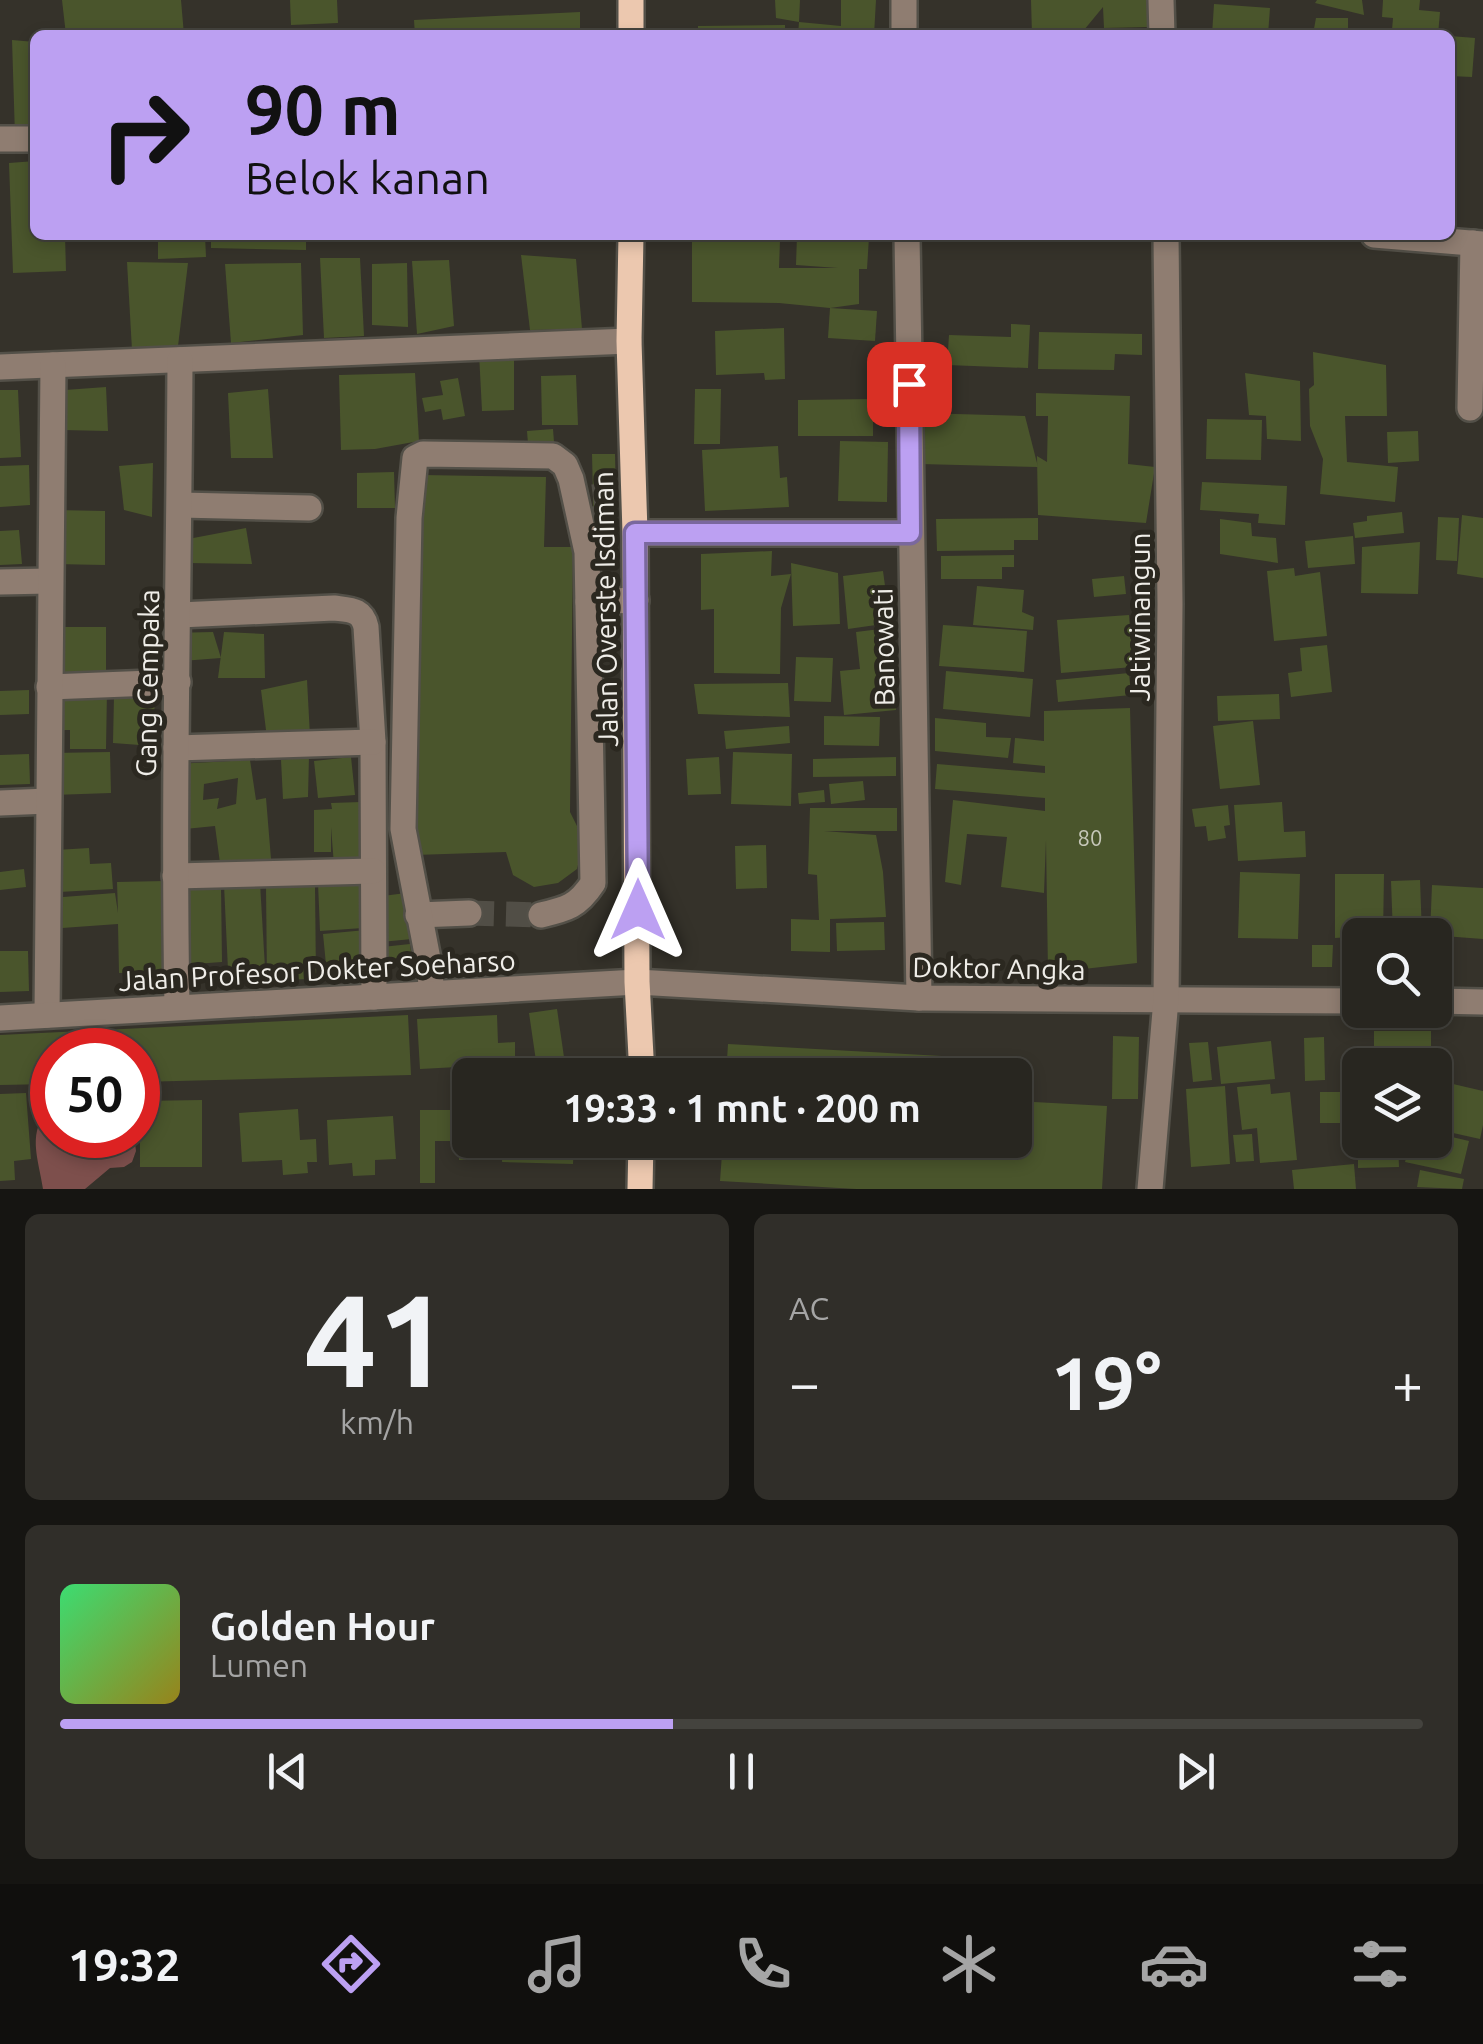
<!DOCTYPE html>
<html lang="id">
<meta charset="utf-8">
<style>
:root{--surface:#282620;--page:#302e29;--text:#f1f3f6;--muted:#a5a5a5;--line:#44433e;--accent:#bca0f2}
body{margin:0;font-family:Ubuntu,sans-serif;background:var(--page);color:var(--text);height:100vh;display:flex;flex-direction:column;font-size:38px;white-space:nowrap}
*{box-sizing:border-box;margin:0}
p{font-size:32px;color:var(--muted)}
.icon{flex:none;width:55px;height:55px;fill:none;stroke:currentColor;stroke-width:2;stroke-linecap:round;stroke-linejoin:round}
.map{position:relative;height:1189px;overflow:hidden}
.panel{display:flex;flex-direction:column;gap:25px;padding:25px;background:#161512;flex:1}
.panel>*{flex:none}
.guide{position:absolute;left:30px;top:30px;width:1425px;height:210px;border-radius:15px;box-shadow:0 5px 15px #0003,0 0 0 2px var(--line);background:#bca0f2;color:#111;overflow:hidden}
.fabs{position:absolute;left:1342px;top:918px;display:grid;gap:20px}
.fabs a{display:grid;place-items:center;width:110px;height:110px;border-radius:15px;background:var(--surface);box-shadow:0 5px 15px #0003,0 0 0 2px var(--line);font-size:50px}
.speed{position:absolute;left:30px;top:1028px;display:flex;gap:20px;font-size:50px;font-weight:700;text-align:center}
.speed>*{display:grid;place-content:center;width:130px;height:130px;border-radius:50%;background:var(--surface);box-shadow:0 5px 15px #0003,0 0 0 2px var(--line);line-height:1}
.speed .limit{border:15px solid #d22;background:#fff;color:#111}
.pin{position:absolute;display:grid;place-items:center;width:85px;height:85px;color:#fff;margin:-42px;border-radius:20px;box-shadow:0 5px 15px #0006}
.me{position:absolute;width:110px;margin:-55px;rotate:0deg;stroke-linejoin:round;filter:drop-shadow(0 0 8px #0008)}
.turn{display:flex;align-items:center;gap:35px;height:210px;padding:0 50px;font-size:45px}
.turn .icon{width:130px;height:130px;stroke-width:2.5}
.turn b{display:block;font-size:70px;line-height:85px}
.big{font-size:75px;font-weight:700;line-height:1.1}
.panel .tile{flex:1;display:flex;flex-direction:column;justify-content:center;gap:15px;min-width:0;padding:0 35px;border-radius:15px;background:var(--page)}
.panel .dial{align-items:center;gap:0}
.dial b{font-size:130px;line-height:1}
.song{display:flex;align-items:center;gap:30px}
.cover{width:120px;height:120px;border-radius:15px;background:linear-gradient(135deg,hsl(140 70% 55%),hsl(50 70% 35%))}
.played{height:10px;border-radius:5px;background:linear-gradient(90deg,var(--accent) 45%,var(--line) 45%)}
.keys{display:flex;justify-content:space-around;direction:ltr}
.heat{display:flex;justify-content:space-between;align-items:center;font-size:55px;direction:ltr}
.panel .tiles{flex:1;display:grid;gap:25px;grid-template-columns:1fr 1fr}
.tile:last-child{grid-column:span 2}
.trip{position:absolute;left:452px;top:1058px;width:580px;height:100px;border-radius:15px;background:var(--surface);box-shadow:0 5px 15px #0003,0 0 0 2px var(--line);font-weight:700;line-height:100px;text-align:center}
.menu{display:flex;height:160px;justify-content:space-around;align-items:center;background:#100f0d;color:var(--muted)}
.menu .icon{width:70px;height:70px}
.menu .active{color:var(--accent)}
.menu b{font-size:45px;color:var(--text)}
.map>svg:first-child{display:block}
</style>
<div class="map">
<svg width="1483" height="1189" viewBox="0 0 1483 1189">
<rect width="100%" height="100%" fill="#35322a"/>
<path fill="#7d4f4c" d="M 52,1108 L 52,1135 L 134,1135 L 136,1151 L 132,1162 L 124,1167 L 110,1168 L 85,1189 L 43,1189 C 39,1160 25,1129 52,1108 Z"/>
<g fill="#4a552c" fill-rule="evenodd">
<polygon points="62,0 181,0 184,35 66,35"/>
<polygon points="290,0 337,0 338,23 291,25"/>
<polygon points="775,0 800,0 799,22 776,18"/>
<polygon points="841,0 876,0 874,35 798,35 799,22 841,26"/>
<polygon points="1031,0 1148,0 1148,27 1104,28 1103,7 1084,30 1120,32 1120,35 1032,35"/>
<polygon points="1317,0 1362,0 1364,15 1315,3"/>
<polygon points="1383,0 1420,0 1419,10 1440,12 1438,35 1378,35 1379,29 1392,30 1393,18 1382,17"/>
<polygon points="1214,4 1270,8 1268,35 1212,35"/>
<polygon points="580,12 580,35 415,35 414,20"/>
<polygon points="1316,18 1348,18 1348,35 1313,34"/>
<polygon points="785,25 785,35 698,35 698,26"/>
<polygon points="1450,36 1475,38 1472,77 1450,76"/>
<polygon points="12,40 35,42 35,134 15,135"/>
<polygon points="35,161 35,235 65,235 66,271 13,273 9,163"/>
<polygon points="158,235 205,235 206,257 158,259"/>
<polygon points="211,235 306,235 306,250 211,248"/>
<polygon points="797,235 869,237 867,269 859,269 859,304 830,308 779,303 692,302 692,240 780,241 779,268 838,268 796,265"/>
<polygon points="521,255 576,259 582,329 530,330"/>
<polygon points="320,258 360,258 364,336 324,338"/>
<polygon points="449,260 454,326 417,334 412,261"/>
<polygon points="127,262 188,263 178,346 132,350"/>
<polygon points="301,263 303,335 231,343 225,264"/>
<polygon points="407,263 408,327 372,325 372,264"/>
<polygon points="830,308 877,311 875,341 828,338"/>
<polygon points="1011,324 1030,325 1028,368 947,365 949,335 1011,337"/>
<polygon points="784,328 785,379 765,380 764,373 716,375 715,331"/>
<polygon points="1039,332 1142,334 1142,355 1115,354 1114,370 1038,369"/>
<polygon points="1313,352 1386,365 1387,416 1345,416 1347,462 1398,467 1395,502 1320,494 1323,459 1310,426 1309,389 1314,385"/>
<polygon points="479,353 514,353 514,410 482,411"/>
<polygon points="415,373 419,441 375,449 341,450 339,375"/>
<polygon points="1245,373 1300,381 1301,441 1267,439 1266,416 1249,415"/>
<polygon points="576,375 578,425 542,425 541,376"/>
<polygon points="458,378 465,416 443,420 441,409 425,412 422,398 443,395 440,381"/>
<polygon points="106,387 108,431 62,430 65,390"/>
<polygon points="268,389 273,458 231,458 228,393"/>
<polygon points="695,389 721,389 720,444 694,444"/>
<polygon points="0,390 18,390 21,457 0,458"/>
<polygon points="1036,393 1130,396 1128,464 1155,467 1146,523 1038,515 1037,456 1047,462 1048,416 1036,416"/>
<polygon points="873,399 873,436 798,436 798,400"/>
<polygon points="921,413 1025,416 1038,467 920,464"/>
<polygon points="1207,419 1262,420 1261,460 1206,459"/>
<polygon points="553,429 554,442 528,444 527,431"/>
<polygon points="1418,431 1419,461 1388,463 1387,432"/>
<polygon points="840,441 888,442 887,502 838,501"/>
<polygon points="778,446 780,478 787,477 789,507 705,511 702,450"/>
<polygon points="592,454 615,454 617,536 594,536"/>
<polygon points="153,463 152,517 124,510 119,466"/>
<polygon points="29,465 30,505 0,507 0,466"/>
<polygon points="394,472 395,508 357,508 357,473"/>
<polygon points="423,475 546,477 544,547 573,547 570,812 584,840 577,869 558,883 534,887 513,875 506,852 415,855"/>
<polygon points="1202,482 1287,486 1285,525 1258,523 1259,514 1200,510"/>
<polygon points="55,510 105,511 105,565 54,564"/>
<polygon points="1402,512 1404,533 1355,538 1353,523 1367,521 1367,516"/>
<polygon points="1462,515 1483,518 1483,578 1457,574"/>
<polygon points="1438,517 1459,518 1457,561 1436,560"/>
<polygon points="1038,518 1038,540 1014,540 1014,550 937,551 936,519"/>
<polygon points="1220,519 1251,523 1252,536 1276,538 1278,563 1220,554"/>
<polygon points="246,528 252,564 187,563 188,539"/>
<polygon points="19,530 22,564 0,565 0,531"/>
<polygon points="1353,536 1355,564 1308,568 1305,541"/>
<polygon points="1420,542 1418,594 1361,593 1362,547"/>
<polygon points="772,551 771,576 791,574 781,608 780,674 714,673 714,609 701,610 701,554"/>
<polygon points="1014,555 1014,567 1002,567 1002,579 941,579 941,556"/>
<polygon points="791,563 838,573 840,624 793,626"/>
<polygon points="1294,568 1295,576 1320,572 1327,636 1274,641 1267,571"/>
<polygon points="883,571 890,623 848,629 843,576"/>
<polygon points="1124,576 1126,594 1094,597 1092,579"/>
<polygon points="977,586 1024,590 1022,612 1034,617 1033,630 973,625"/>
<polygon points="1129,615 1133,667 1061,673 1057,620"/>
<polygon points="943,625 1027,631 1024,672 939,666"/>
<polygon points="52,627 106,627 106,674 52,675"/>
<polygon points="888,628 896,710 844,715 840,671 860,669 856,632"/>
<polygon points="213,632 221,658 169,662 170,633"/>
<polygon points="224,632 264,634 265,678 218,678"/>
<polygon points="1327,645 1332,692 1291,697 1288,673 1302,671 1300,648"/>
<polygon points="796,657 833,658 831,702 794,701"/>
<polygon points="946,671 1033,679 1030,717 943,709"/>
<polygon points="1129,673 1131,695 1058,702 1056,680"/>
<polygon points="307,680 310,736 267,738 261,690"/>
<polygon points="788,683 790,717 698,714 694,684"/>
<polygon points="29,690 29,714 0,715 0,691"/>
<polygon points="53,690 107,690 106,749 70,749 70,730 52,730"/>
<polygon points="1279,694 1280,719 1218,721 1217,696"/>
<polygon points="155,695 153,746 113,743 114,696"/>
<polygon points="1130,708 1137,963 1048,973 1046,840 1044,893 1001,887 1007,837 967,834 961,885 945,882 953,800 1045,811 1045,798 935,789 937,764 1045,773 1045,766 1013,763 1015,738 1044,741 1044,711"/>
<polygon points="824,716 880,717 879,746 824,745"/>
<polygon points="935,718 986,723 986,737 1011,738 1008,758 935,751"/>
<polygon points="1253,721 1260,785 1220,789 1213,726"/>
<polygon points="789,726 790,743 726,749 724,731"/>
<polygon points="110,752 111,793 53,795 52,753"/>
<polygon points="733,752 792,754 791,806 731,804"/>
<polygon points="29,754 30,784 0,785 0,755"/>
<polygon points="309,756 308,797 283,799 281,760"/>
<polygon points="351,757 355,795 318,798 314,761"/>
<polygon points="719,757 721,794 688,795 686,759"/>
<polygon points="896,757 896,776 813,777 813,759"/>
<path d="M 250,760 L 256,800 L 266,798 L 271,859 L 220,863 L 215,826 L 185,829 L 175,764 ZM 238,778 L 236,804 L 217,809 L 219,798 L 203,800 L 204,784 Z"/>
<polygon points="863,781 865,800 831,804 829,784"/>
<polygon points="824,790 825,802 799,804 798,793"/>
<polygon points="361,802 365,865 334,865 331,827 331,852 314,852 314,810 332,809 331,803"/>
<polygon points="1282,802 1284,832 1305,831 1306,857 1238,861 1234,805"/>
<polygon points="1228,805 1230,825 1224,826 1226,838 1208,841 1206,826 1195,827 1192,809"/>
<polygon points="810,808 897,808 897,831 824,831 876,835 883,872 886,917 830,919 830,952 791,951 791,919 819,920 817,875 808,874"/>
<polygon points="766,845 767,888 736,889 735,846"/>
<polygon points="89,848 90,864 111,863 113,889 59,892 56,850"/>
<polygon points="24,869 26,887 0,890 0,872"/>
<polygon points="1240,872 1300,874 1298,939 1238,938"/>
<polygon points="1335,874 1384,874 1383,935 1335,938"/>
<polygon points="1420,880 1422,935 1393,935 1391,881"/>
<polygon points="165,881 167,972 119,973 118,924 62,928 63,897 115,893 118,913 117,882"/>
<polygon points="361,881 363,928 320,931 318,883"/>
<polygon points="260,883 265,968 228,970 224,885"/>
<polygon points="1432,885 1483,888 1483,939 1430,935"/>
<polygon points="221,886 222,962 180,965 179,889"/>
<polygon points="315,886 316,979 267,980 266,887"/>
<polygon points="406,893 412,939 381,942 375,897"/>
<polygon points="884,922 885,950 837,951 836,923"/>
<polygon points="366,930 369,956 360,957 362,972 327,975 323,934"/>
<polygon points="410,944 412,960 385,963 382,947"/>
<polygon points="1312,945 1333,945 1332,967 1312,967"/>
<polygon points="0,951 28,951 29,991 0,992"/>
<polygon points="557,1009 564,1057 536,1061 529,1013"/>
<polygon points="408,1015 411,1075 138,1082 138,1050 52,1050 52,1084 0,1085 0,1035"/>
<polygon points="497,1015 498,1043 515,1042 515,1064 420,1069 417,1019"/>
<rect x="1374" y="1031" width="57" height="31"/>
<polygon points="1113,1036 1139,1037 1138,1099 1112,1099"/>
<polygon points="1324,1037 1325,1080 1305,1081 1304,1038"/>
<polygon points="1271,1041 1275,1079 1221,1084 1217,1047"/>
<polygon points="1208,1042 1212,1080 1193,1082 1189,1043"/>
<polygon points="728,1044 978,1058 977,1075 726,1075"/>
<polygon points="1436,1080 1483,1091 1483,1125 1480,1139 1435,1129"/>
<polygon points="1270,1084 1271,1094 1290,1092 1297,1160 1260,1163 1257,1128 1242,1130 1237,1087"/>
<polygon points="1225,1086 1230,1164 1191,1167 1186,1089"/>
<rect x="1320" y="1092" width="40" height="31"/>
<polygon points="26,1093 31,1159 14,1161 15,1180 0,1181 0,1094"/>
<polygon points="202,1100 202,1167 140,1167 140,1101"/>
<polygon points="1015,1101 1107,1106 1102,1189 856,1189 720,1181 723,1140 1015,1140"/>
<polygon points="298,1109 300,1140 316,1139 317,1162 307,1162 308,1173 283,1175 282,1160 242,1162 239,1113"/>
<polygon points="420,1110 470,1110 470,1140 487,1140 487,1160 459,1160 459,1141 435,1141 435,1183 420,1183"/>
<polygon points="393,1116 396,1159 375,1160 375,1175 353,1176 352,1163 329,1165 327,1120"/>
<polygon points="1435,1133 1469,1141 1461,1174 1405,1162 1411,1140 1435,1140"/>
<polygon points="1252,1134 1254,1161 1236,1162 1233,1135"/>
<polygon points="503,1140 574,1140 573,1164 502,1162"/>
<polygon points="1358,1140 1398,1140 1399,1167 1358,1168"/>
<polygon points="1354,1164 1356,1189 1294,1189 1292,1170"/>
<polygon points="1420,1170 1464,1179 1462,1189 1417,1187"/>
</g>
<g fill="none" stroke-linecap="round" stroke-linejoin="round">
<g stroke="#514e46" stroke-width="25" stroke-dasharray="25 12" stroke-linecap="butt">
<polyline points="593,497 616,494"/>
<polyline points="593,519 617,516"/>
<polyline points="469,913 541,915"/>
</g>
<defs>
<g id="minor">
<polyline points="904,0 904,35"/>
<polyline points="1161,0 1162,35"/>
<polyline points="0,139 35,139"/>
<polyline points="907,235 919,998"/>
<polyline points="1374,235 1483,244"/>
<polyline points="0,367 629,341"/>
<polyline points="1470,408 1473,243"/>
<polyline points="180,505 309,508"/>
<polyline points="635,533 910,533"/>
<polyline points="0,582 49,581"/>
<polyline points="588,602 636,600"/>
<path d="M 179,615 L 334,608 C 350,610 362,609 366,627 L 373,742 L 374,997"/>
<polyline points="49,687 178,682"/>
<polyline points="176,748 373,742"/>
<polyline points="0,803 48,801"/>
<polyline points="175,876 373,871"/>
<polyline points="418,915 469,913"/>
<path d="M 432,992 L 428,959 L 403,829 L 409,518 L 415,458 L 423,454 L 553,456 L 565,465 L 571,479 L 587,552 L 593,883 C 578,906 567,909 541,915"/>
<polyline points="1435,1001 1483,1002"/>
<path d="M 177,1007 C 173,791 179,576 180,360"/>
<polyline points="47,1015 53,365"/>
<polyline points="0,1018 637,982 919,998 1360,1001"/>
<polyline points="1150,1189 1166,999 1170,604 1166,235"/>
</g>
<g id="major">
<polyline points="631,0 631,35"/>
<polyline points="631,235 629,341 635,533 637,982 642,1075"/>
<polyline points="640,1189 641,1140"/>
</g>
</defs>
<use href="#minor" stroke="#535048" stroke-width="30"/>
<use href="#major" stroke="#535048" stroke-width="30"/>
<use href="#minor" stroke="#8f7d71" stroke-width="25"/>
<use href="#major" stroke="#ecc8af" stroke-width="25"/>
</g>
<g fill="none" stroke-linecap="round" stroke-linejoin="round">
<defs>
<polyline id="route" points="638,910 635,533 910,533 909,384"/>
</defs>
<use href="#route" stroke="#7a689d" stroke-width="25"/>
<use href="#route" stroke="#bca0f2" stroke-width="18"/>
</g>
<g text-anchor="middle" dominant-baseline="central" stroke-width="10" stroke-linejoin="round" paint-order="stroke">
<g font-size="22" fill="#c6c7b9">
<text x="1090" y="837">80</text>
</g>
<g font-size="28" fill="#efede8" stroke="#2b2820">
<text transform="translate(605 609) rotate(-91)">Jalan Overste Isdiman</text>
<text transform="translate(1139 617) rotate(-90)">Jatiwinangun</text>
<text transform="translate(883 647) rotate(-91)">Banowati</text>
<text transform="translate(147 683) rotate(-89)">Gang Cempaka</text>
<text transform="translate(999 968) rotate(1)">Doktor Angka</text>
<text transform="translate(317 970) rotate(-3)">Jalan Profesor Dokter Soeharso</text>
</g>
</g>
</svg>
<div class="fabs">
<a><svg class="icon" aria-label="search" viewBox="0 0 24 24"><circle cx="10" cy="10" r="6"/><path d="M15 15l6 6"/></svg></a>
<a><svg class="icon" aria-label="layers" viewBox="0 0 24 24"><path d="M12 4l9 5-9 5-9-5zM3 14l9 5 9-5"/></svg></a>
</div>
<div class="speed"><div class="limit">50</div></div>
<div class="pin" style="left:909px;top:384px;background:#d93025"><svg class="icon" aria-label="arrive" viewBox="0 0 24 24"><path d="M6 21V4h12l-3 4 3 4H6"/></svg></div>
<svg class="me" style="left:638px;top:910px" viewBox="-20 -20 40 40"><path d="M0-17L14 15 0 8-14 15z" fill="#bca0f2" stroke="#fff" stroke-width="4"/></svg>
<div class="trip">19:33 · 1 mnt · 200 m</div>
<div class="guide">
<div class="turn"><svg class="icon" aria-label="right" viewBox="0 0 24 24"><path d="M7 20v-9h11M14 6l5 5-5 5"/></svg><div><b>90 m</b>Belok kanan</div></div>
</div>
</div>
<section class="panel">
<div class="tiles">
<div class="tile dial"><b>41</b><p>km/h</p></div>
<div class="tile"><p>AC</p>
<div class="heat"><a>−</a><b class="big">19°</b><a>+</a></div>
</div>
<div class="tile">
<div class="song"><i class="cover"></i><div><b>Golden Hour</b><p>Lumen</p></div></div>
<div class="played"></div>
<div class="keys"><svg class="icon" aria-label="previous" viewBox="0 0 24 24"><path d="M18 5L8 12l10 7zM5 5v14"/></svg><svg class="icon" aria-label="pause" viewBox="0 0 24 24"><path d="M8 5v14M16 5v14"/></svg><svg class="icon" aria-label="next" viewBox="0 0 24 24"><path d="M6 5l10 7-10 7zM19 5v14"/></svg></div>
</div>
</div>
</section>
<nav class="menu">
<b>19:32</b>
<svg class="icon active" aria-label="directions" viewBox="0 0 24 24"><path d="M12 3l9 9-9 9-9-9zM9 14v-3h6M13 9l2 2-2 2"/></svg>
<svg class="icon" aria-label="music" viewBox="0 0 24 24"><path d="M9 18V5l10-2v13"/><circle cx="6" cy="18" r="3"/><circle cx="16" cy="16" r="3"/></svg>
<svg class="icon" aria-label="phone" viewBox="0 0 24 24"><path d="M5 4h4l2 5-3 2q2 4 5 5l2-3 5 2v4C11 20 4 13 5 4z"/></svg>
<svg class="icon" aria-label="climate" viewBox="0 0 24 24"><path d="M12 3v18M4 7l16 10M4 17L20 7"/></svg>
<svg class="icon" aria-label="car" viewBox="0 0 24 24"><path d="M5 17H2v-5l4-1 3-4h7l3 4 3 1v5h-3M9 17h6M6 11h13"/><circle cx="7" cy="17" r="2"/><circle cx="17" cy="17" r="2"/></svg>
<svg class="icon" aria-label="filters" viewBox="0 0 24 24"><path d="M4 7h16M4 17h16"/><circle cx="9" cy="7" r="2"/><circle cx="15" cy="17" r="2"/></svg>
</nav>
